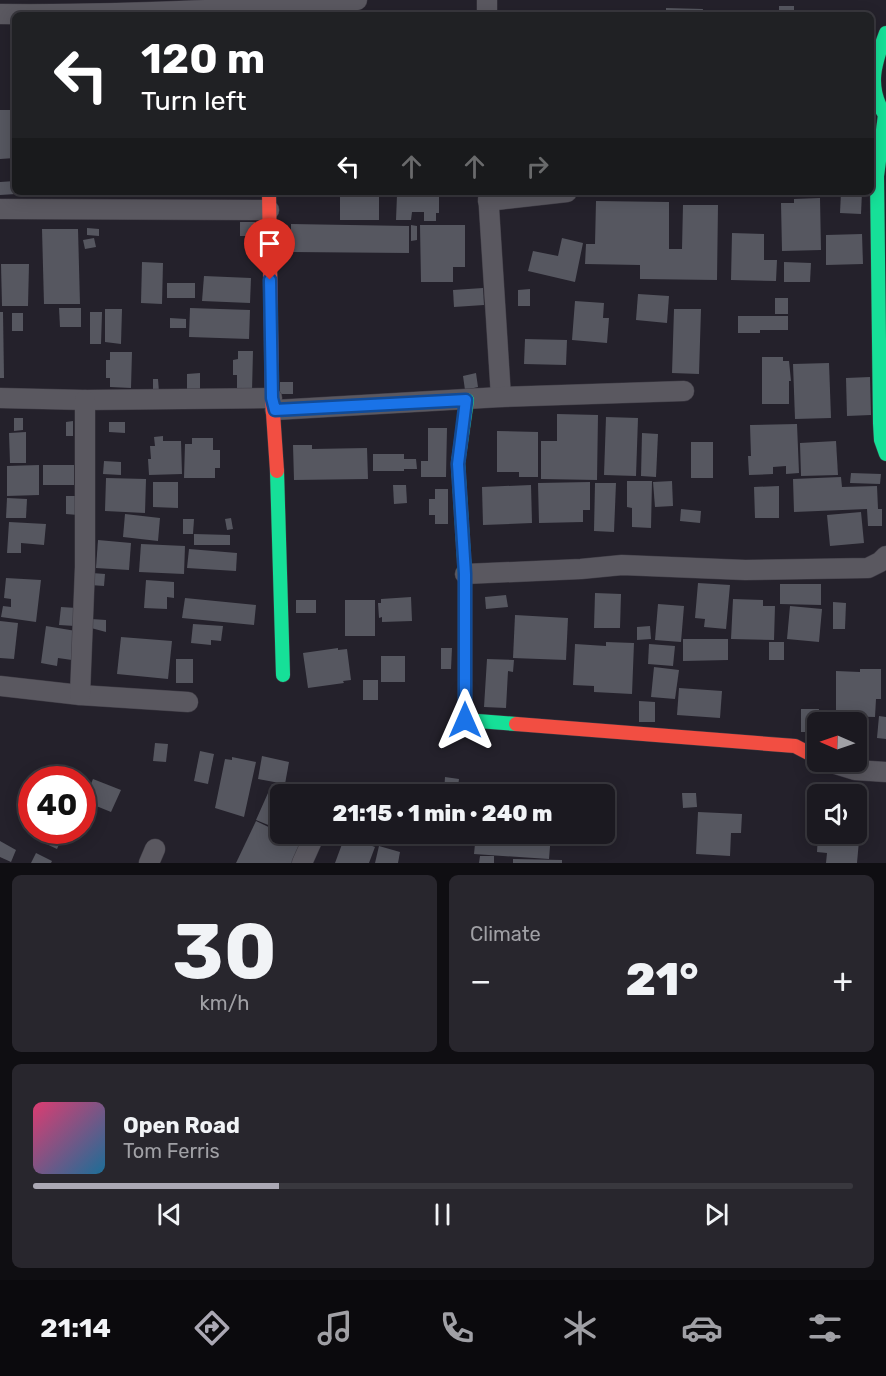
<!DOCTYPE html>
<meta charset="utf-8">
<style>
:root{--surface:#1b1920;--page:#28262d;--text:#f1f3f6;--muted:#a0a0a5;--line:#39383e;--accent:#aba8b4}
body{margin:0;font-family:Rubik,sans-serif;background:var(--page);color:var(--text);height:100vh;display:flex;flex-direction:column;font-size:22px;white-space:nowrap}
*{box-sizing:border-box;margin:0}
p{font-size:20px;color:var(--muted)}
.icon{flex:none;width:33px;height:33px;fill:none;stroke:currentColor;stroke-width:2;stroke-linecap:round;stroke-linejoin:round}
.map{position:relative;height:863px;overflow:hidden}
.sheet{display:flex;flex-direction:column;gap:12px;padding:12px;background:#0f0e12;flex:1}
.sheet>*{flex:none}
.guide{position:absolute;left:12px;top:12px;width:862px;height:183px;border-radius:9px;box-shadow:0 3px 15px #0003,0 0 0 2px var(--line);background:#202124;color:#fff;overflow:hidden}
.needle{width:39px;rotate:272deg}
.tools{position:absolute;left:807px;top:712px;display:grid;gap:12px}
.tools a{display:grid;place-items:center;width:60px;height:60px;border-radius:9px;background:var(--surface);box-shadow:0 3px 15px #0003,0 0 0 2px var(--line);font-size:30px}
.speed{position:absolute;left:18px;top:766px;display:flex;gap:12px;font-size:30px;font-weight:700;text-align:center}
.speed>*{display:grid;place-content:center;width:78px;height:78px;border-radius:50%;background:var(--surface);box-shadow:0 3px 15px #0003,0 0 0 2px var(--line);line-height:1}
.speed .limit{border:9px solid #d22;background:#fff;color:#111}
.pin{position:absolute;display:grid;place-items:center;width:51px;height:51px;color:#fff;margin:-62px -26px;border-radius:50% 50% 50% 0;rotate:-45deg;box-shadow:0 0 6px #0007}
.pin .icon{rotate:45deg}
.me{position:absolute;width:66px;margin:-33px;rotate:0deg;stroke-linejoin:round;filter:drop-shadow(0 0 4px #0008)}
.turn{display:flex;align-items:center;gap:21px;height:126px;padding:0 30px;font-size:27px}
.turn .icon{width:78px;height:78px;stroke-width:2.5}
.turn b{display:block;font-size:42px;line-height:51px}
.lanes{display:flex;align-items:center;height:57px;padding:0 30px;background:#0003;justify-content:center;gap:30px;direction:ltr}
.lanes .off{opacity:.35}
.big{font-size:45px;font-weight:800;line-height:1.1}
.sheet .tile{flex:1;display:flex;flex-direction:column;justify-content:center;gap:9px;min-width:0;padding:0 21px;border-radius:9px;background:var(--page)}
.sheet .dial{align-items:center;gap:0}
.dial b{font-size:78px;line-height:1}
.song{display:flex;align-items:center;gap:18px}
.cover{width:72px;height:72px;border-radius:9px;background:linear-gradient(135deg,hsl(340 70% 55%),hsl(200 70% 35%))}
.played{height:6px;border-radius:3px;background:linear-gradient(90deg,var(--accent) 30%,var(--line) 30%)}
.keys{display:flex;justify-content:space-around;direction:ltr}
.heat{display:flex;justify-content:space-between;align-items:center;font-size:33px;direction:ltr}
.sheet .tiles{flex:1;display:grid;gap:12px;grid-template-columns:1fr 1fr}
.tile:last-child{grid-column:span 2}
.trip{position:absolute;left:270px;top:784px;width:345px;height:60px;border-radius:9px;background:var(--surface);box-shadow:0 3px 15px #0003,0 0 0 2px var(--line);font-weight:800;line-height:60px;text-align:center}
.tab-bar{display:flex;height:96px;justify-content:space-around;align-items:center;background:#0b0a0d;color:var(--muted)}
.tab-bar .icon{width:42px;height:42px}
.tab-bar .current{color:var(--accent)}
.tab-bar b{font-size:27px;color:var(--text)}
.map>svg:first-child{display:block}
</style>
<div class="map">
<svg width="886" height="863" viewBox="0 0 886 863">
<rect width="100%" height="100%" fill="#24212b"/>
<g fill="#565760">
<rect x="779" y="6" width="15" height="9"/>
<polygon points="666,8 703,9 702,15 666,15"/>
<polygon points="0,110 15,110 15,158 0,159"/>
<polygon points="15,181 16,194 0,195 0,182"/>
<polygon points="394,192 443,192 443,197 439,197 439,213 436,213 436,221 424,221 424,212 412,212 411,220 396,220 397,195 394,195"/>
<polygon points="841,192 862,192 861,214 840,213"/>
<rect x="340" y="195" width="39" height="25"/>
<polygon points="820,198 821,250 782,251 781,203 794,203 794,199"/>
<polygon points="596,201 669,202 669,249 682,249 683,205 718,205 717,280 640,279 640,265 585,264 586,244 595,244"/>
<rect x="240" y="222" width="15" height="14"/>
<polygon points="291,224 409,226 409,253 291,252"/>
<polygon points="411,225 417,226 417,240 411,241"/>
<polygon points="420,225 465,225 465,267 453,267 453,282 421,282"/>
<polygon points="87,228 99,229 99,236 87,235"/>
<polygon points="42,229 78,229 80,304 44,304"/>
<polygon points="732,233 764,234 764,260 777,260 776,281 731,280"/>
<polygon points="862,234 863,264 826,265 826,235"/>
<polygon points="94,238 96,247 85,249 83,240"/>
<polygon points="562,238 583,243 575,282 528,271 533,251 558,256"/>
<polygon points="142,262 163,263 162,304 141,303"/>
<polygon points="784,262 811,263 810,282 784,282"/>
<polygon points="1,264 29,264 28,306 2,306"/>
<polygon points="204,276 251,278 250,303 202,301"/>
<rect x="167" y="283" width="28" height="15"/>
<polygon points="483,288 484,305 454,307 453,290"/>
<polygon points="530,289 530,306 518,306 518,290"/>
<polygon points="638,294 669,296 667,323 636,320"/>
<rect x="775" y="298" width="13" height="16"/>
<polygon points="575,301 604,303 603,318 609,318 607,343 572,340"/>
<polygon points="59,308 81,308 81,327 60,327"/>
<polygon points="190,308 250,310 249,339 189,337"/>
<polygon points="105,309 122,309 121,344 105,342"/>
<polygon points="674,309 701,309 699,374 672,373"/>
<polygon points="0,312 3,312 4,378 0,378"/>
<polygon points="90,312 102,312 101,344 90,344"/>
<rect x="12" y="313" width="11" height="18"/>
<polygon points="738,316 788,316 788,330 760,330 760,333 738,333"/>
<polygon points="170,318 186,319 186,328 170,328"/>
<polygon points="525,339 567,340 566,365 524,364"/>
<polygon points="238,351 253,351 252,391 237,391 237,375 233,375 233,360 238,359"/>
<polygon points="110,352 132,352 131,388 110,387 110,378 106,378 106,360 110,360"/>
<polygon points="762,357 783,357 783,361 789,361 791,381 789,381 789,404 762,404"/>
<polygon points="829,363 831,418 795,419 793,364"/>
<polygon points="200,373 200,390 187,390 187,374"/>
<polygon points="476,373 478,387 465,390 463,376"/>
<polygon points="870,377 871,415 847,416 846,378"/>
<polygon points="153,379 158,379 159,392 153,392"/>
<rect x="280" y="382" width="13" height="12"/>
<polygon points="557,414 598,415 597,480 541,479 541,441 557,441"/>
<polygon points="606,417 638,418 636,476 604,475"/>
<polygon points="14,418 23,418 23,430 14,431"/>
<polygon points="73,421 73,436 66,436 66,422"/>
<polygon points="109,422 125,422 125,433 109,432"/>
<polygon points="797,424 799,473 786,474 786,466 773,467 773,474 749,475 748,456 751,456 750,425"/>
<polygon points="428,428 447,428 446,477 421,477 421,461 428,461"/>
<polygon points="497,431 538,432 538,477 519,477 519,472 497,472"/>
<polygon points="26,432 26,463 10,463 9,433"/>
<polygon points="642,433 658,434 656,477 641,476"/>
<polygon points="163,436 163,441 181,441 182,474 149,475 148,459 151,459 150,446 155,446 154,437"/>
<polygon points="192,438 213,438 213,450 220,450 220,468 215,468 215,478 184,478 185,444 192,444"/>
<polygon points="836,441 838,475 801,476 800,443"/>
<rect x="691" y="442" width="22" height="36"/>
<polygon points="293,445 312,445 312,449 367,448 368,479 294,480"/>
<polygon points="373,454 404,454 404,459 416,459 417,469 404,469 404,471 373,471"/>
<polygon points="104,461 121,462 121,475 103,474"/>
<polygon points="39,465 39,495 7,496 7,466"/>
<rect x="43" y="465" width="31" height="20"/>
<polygon points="851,473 881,474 880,484 850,483"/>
<polygon points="841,477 842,487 877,486 878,509 882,509 882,526 868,526 867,509 794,512 793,479"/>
<polygon points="106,478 146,479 145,513 105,511"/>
<polygon points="627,481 652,481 651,528 632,527 632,508 627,507"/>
<polygon points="672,481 673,506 655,507 653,482"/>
<polygon points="153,482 178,482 178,508 153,507"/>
<polygon points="590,482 590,510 583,510 583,522 539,523 538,483"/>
<polygon points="595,483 616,483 614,532 594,531"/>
<polygon points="393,485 406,485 407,503 394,504"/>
<polygon points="531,485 532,523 483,525 482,487"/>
<polygon points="779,486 779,518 755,518 754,487"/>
<polygon points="435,489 448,489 448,524 435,524 435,515 429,515 429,499 435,499"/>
<polygon points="66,496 78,496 78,515 66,514"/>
<polygon points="7,498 27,499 26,518 6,518"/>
<polygon points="681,509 701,511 700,523 680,521"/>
<polygon points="861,512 864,543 830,546 827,515"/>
<polygon points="125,514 160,518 158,541 123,537"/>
<polygon points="231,518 233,529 227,530 225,519"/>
<polygon points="183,519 194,519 193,534 183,534"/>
<polygon points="9,522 46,524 44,545 21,543 21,553 7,553"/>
<polygon points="194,534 230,535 230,545 194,545"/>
<polygon points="98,540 131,543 129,570 96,568"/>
<polygon points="141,544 185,546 184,574 139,572"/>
<polygon points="189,549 237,553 236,571 187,568"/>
<polygon points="92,573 105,574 104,586 90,585"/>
<polygon points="6,578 41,580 36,622 1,617 3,606 11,607 11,599 4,598"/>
<polygon points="146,580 174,582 174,598 167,597 167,609 144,608"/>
<polygon points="698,583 730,585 726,629 704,627 705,619 695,618"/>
<polygon points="780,584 821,584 821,605 780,604"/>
<polygon points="595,593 621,594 620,628 594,628"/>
<polygon points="506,595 508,607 486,609 485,597"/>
<polygon points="411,597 412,621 382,622 382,617 379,618 378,603 381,603 381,599"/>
<polygon points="185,598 256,605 254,625 182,618"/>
<polygon points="733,599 763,600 763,606 775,606 774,640 731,639"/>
<rect x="296" y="600" width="20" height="13"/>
<rect x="345" y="600" width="30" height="36"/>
<polygon points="833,602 846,603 845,629 833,629"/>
<polygon points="658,604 684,606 681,642 655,640"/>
<polygon points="790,606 822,609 819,642 787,639"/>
<polygon points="61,607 77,608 75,626 59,625"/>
<polygon points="515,615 568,618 566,660 513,658"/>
<polygon points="91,619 106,620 106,632 91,628"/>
<polygon points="0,621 18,623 14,659 0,658"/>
<polygon points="193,624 223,626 221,641 211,640 211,645 191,643"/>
<polygon points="46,626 76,631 72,660 58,658 57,666 41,663"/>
<polygon points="650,626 651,639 637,640 637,627"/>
<polygon points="121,637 172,641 168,679 117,674"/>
<polygon points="683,639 728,639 728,660 683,661"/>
<polygon points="606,642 634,643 632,694 594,692 594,686 573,685 575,644 606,646"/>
<rect x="769" y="642" width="15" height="18"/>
<polygon points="649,644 675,646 673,666 648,664"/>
<polygon points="338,648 338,650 347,649 351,680 343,681 344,683 308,688 303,653"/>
<polygon points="441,648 452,648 451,669 441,669"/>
<rect x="381" y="656" width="24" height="26"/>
<rect x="176" y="659" width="17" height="24"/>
<polygon points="487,659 514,660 513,672 508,671 506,708 484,707"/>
<polygon points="654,667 679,670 675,699 651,697"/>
<polygon points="860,669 881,669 881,699 876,699 875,717 836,716 836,671 860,672"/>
<rect x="363" y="680" width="15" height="20"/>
<polygon points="679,688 722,691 720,718 677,715"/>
<polygon points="639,701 655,702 655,722 639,722"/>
<polygon points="801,709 819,709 818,732 801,732"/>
<polygon points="879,716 886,717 886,739 877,738"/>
<polygon points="155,743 168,744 166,762 153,761"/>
<polygon points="200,751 214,754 208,784 194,781"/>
<polygon points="262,756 289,762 285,784 258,779"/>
<polygon points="232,757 256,762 244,817 215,808 225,759 232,760"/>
<polygon points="445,777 459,779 457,795 444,795"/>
<polygon points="93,779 121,790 111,812 84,801"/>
<polygon points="272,784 301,795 280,795 280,826 278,829 256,820"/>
<polygon points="682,793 696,793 697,807 683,808"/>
<polygon points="698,812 742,814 741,833 731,833 730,856 696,854"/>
<polygon points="256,821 302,843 293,863 236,863"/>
<polygon points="856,829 860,829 857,863 826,863 827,853 817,852 818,834 856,834"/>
<polygon points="42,831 65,831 57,849 38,840"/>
<polygon points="346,834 373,834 370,843"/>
<polygon points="476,834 514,834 514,836 531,837 531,834 551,834 549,859 474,854"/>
<polygon points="345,836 375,847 369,863 335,863"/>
<polygon points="0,841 16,850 11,862 0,857"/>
<polygon points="379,846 400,852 398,863 375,863"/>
<polygon points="36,853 52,861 51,863 31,863"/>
<polygon points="480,856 494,856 494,863 479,863"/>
<polygon points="513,859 562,860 562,863 513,863"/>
</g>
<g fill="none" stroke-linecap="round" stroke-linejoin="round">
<defs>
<g id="street">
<path d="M 0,14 C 119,15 238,10 357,0"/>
<polyline points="487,15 487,0"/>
<polyline points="488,192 501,397"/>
<polyline points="488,201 567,192"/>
<polyline points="0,209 269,210"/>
<polyline points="0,398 85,400 272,398"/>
<polyline points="275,410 501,397 684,391"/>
<polyline points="465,574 581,569 622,565 745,570 868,568 880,562 886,556"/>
<polyline points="0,686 80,695 188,702"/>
<polyline points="80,695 85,567 85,400"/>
<polyline points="829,762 855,770 886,772"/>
<polyline points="149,863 155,849"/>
<polyline points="302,863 315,834"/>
</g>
<g id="fast">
<path d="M 886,33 C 875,62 866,87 885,115 L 877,176 L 880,423 L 881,440 L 886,454"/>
<polyline points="467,400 458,463 465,574 465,720 516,724"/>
<polyline points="277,471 283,675"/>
</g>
<g id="jam">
<polyline points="269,192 272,398 277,471"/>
<polyline points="516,724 795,746 818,758"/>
</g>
</defs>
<use href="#street" stroke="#3f3c45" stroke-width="21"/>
<use href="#fast" stroke="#3f3c45" stroke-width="15"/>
<use href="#jam" stroke="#3f3c45" stroke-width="15"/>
<use href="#street" stroke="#5a5860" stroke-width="20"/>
<use href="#fast" stroke="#16e098" stroke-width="14"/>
<use href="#jam" stroke="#f24e42" stroke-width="14"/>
</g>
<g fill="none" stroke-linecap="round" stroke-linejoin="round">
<defs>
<polyline id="route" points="270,280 272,398 275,410 466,400 458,464 465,574 465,720"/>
</defs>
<use href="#route" stroke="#114b97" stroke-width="15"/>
<use href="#route" stroke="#1a73e8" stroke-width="10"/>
</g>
</svg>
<div class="tools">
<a><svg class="needle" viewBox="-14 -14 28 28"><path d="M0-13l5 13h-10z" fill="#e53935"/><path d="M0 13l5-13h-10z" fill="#a0a0a5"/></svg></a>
<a><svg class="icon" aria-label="sound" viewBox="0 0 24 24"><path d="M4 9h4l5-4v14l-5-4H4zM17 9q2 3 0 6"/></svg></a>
</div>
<div class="speed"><div class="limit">40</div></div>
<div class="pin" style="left:270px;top:280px;background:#d93025"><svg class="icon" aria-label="arrive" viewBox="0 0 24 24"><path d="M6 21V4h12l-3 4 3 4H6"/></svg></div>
<svg class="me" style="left:465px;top:720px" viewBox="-20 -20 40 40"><path d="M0-17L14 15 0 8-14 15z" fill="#1a73e8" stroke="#fff" stroke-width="4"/></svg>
<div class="trip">21:15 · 1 min · 240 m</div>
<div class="guide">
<div class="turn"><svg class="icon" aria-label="left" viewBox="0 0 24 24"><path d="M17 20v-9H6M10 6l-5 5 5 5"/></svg><div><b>120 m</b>Turn left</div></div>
<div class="lanes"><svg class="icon" aria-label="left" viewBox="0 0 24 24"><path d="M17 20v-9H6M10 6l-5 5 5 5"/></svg><svg class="icon off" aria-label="ahead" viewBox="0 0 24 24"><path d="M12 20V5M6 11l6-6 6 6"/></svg><svg class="icon off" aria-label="ahead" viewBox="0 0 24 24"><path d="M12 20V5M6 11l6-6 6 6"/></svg><svg class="icon off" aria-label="right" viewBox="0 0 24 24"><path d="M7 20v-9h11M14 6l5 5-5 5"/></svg></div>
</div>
</div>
<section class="sheet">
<div class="tiles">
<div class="tile dial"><b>30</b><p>km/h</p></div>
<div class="tile"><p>Climate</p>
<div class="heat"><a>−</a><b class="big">21°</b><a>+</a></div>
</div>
<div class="tile">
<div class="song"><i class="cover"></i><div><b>Open Road</b><p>Tom Ferris</p></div></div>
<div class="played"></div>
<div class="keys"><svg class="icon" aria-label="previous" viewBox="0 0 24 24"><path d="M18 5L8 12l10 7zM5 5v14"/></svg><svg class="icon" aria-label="pause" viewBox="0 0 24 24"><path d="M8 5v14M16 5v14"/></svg><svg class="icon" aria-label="next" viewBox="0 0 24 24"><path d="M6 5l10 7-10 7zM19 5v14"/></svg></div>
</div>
</div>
</section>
<nav class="tab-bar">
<b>21:14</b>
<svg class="icon current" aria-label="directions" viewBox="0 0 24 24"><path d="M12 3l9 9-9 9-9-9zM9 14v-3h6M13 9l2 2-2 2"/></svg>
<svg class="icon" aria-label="music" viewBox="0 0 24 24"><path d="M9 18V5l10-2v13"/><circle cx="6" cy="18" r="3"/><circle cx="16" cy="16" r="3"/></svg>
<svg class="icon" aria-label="phone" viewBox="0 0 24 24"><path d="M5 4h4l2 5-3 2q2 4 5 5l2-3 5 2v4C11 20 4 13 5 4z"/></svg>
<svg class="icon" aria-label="climate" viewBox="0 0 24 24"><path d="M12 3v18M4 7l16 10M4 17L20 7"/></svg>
<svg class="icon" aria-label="car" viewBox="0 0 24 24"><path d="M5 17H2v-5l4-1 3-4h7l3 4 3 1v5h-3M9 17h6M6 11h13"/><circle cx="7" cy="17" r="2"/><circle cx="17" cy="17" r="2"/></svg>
<svg class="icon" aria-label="filters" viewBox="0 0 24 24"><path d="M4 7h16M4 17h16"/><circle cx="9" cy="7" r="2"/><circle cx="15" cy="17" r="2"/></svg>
</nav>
